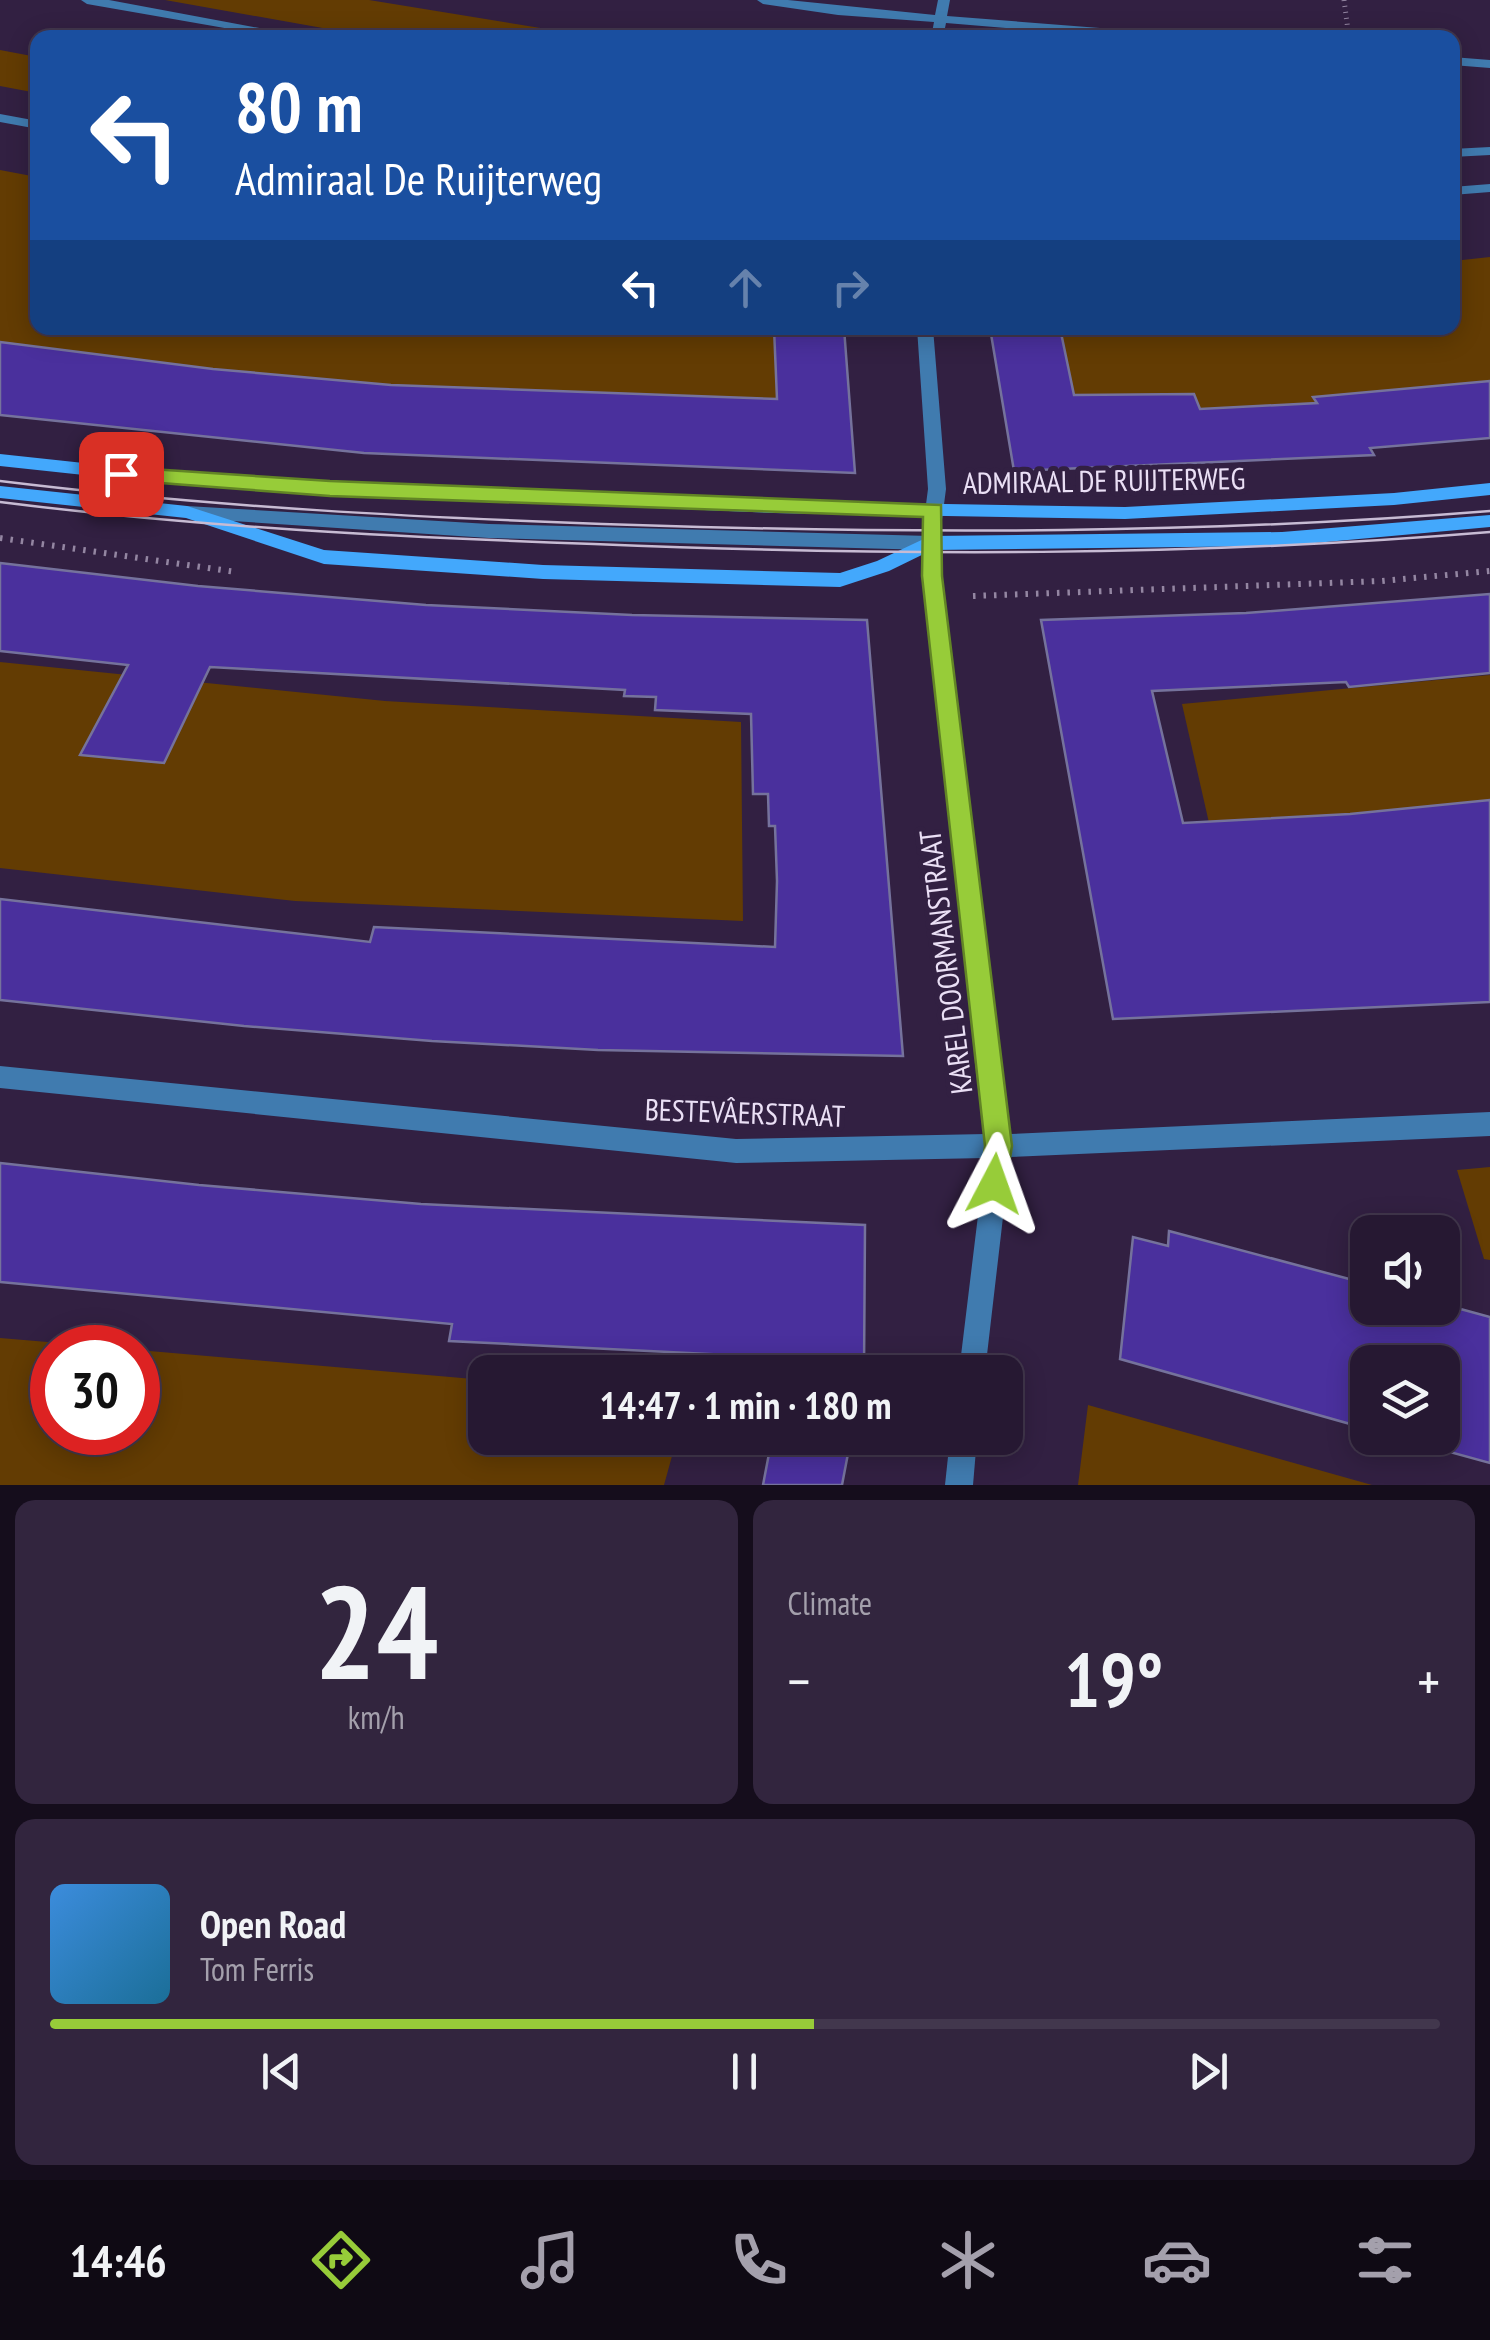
<!DOCTYPE html>
<meta charset="utf-8">
<style>
:root{--surface:#261832;--page:#32253e;--text:#f1f3f6;--muted:#a4a0ac;--line:#42374d;--accent:#97cc39}
body{margin:0;font-family:"PT Sans Narrow",sans-serif;background:var(--page);color:var(--text);height:100vh;display:flex;flex-direction:column;font-size:38px;white-space:nowrap}
*{box-sizing:border-box;margin:0}
p{font-size:32px;color:var(--muted)}
.icon{flex:none;width:55px;height:55px;fill:none;stroke:currentColor;stroke-width:2;stroke-linecap:round;stroke-linejoin:round}
.map{position:relative;height:1485px;overflow:hidden}
.drawer{display:flex;flex-direction:column;gap:15px;padding:15px;background:#150d1c;flex:1}
.drawer>*{flex:none}
.hud{position:absolute;left:30px;top:30px;width:1430px;height:305px;border-radius:20px;box-shadow:0 5px 25px #0003,0 0 0 2px var(--line);background:#1a4fa0;color:#fff;overflow:hidden}
.buttons{position:absolute;left:1350px;top:1215px;display:grid;gap:20px}
.buttons a{display:grid;place-items:center;width:110px;height:110px;border-radius:20px;background:var(--surface);box-shadow:0 5px 25px #0003,0 0 0 2px var(--line);font-size:50px}
.speed{position:absolute;left:30px;top:1325px;display:flex;gap:20px;font-size:50px;font-weight:700;text-align:center}
.speed>*{display:grid;place-content:center;width:130px;height:130px;border-radius:50%;background:var(--surface);box-shadow:0 5px 25px #0003,0 0 0 2px var(--line);line-height:1}
.speed .limit{border:15px solid #d22;background:#fff;color:#111}
.pin{position:absolute;display:grid;place-items:center;width:85px;height:85px;color:#fff;margin:-42px;border-radius:20px;box-shadow:0 5px 15px #0006}
.me{position:absolute;width:110px;margin:-55px;rotate:4deg;stroke-linejoin:round;filter:drop-shadow(0 0 8px #0008)}
.turn{display:flex;align-items:center;gap:35px;height:210px;padding:0 40px;font-size:45px}
.turn .icon{width:130px;height:130px;stroke-width:2.5}
.turn b{display:block;font-size:70px;line-height:85px}
.lanes{display:flex;align-items:center;height:95px;padding:0 40px;background:#0003;justify-content:center;gap:50px;direction:ltr}
.lanes .off{opacity:.35}
.big{font-size:75px;font-weight:800;line-height:1.1}
.drawer .widget{flex:1;display:flex;flex-direction:column;justify-content:center;gap:15px;min-width:0;padding:0 35px;border-radius:20px;background:var(--page)}
.drawer .dial{align-items:center;gap:0}
.dial b{font-size:130px;line-height:1}
.song{display:flex;align-items:center;gap:30px}
.cover{width:120px;height:120px;border-radius:15px;background:linear-gradient(135deg,hsl(210 70% 55%),hsl(200 70% 35%))}
.played{height:10px;border-radius:5px;background:linear-gradient(90deg,var(--accent) 55%,var(--line) 55%)}
.keys{display:flex;justify-content:space-around;direction:ltr}
.heat{display:flex;justify-content:space-between;align-items:center;font-size:55px;direction:ltr}
.drawer .tiles{flex:1;display:grid;gap:15px;grid-template-columns:1fr 1fr}
.widget:last-child{grid-column:span 2}
.trip{position:absolute;left:468px;top:1355px;width:555px;height:100px;border-radius:20px;background:var(--surface);box-shadow:0 5px 25px #0003,0 0 0 2px var(--line);font-weight:800;line-height:100px;text-align:center}
.menu{display:flex;height:160px;justify-content:space-around;align-items:center;background:#0f0a14;color:var(--muted)}
.menu .icon{width:70px;height:70px}
.menu .selected{color:var(--accent)}
.menu b{font-size:45px;color:var(--text)}
.map>svg:first-child{display:block}
</style>
<div class="map">
<svg width="1490" height="1485" viewBox="0 0 1490 1485">
<rect width="100%" height="100%" fill="#322042"/>
<g fill="#633c03">
<polygon points="165,0 369,0 596,37 373,37"/>
<polygon points="0,50 37,57 37,93 0,86"/>
<polygon points="0,170 37,177 38,328 796,328 802,418 0,372"/>
<polygon points="1490,257 1490,408 1050,432 1034,328 1452,328 1453,261"/>
<polygon points="0,662 385,701 741,722 743,921 295,901 0,868"/>
<polygon points="1490,675 1490,878 1227,902 1182,704"/>
<polygon points="1490,1167 1490,1260 1484,1259 1457,1170"/>
<polygon points="0,1338 107,1347 52,1348 52,1432 138,1432 138,1350 485,1380 485,1438 677,1438 664,1485 0,1485"/>
<polygon points="1088,1405 1372,1485 1078,1485"/>
</g>
<g fill="#4a309d" stroke="#75729c" stroke-width="2.5">
<polygon points="774,328 844,328 855,473 364,453 0,415 0,342 213,369 391,385 777,399"/>
<polygon points="990,328 1060,328 1074,395 1194,394 1200,409 1317,403 1313,397 1490,381 1490,438 1370,448 1374,455 1014,471"/>
<polygon points="0,563 198,586 426,605 632,615 867,620 903,1056 598,1050 432,1041 244,1026 0,1000 0,899 370,942 374,927 775,947 777,881 775,826 769,826 768,794 753,794 751,714 655,710 656,697 624,696 625,690 210,667 164,763 80,755 128,665 0,651"/>
<polygon points="1490,594 1490,673 1349,687 1346,682 1152,691 1183,823 1350,814 1490,800 1490,1002 1113,1019 1041,620 1246,613"/>
<polygon points="0,1163 199,1185 421,1204 865,1225 864,1372 785,1372 788,1358 449,1341 452,1324 0,1282"/>
<polygon points="1169,1231 1368,1284 1368,1308 1442,1308 1442,1304 1490,1317 1490,1463 1399,1438 1442,1438 1442,1362 1368,1362 1368,1429 1120,1359 1133,1237 1168,1246"/>
<polygon points="772,1438 851,1438 842,1485 763,1485"/>
</g>
<g fill="none" stroke-linecap="round" stroke-linejoin="round">
<polyline stroke="#9486a2" stroke-width="5" stroke-dasharray="1 5" stroke-linecap="butt" points="1344,0 1349,38"/>
<g stroke="#9486a2" stroke-width="6" stroke-dasharray="2.5 8" stroke-linecap="butt">
<polyline points="0,538 236,572"/>
<polyline points="973,596 1381,581 1490,571"/>
</g>
<polygon fill="#407baf" fill-rule="evenodd" points="187,506 489,524 930,536 939,543 930,550 489,538 187,518 178,512"/>
<g fill="#407baf" fill-rule="evenodd">
<polygon points="81,0 109,0 313,38 282,38 87,4"/>
<polygon points="757,0 788,0 935,15 938,0 950,0 947,16 1177,34 1183,38 1123,38 946,23 943,38 931,38 934,22 838,15 763,4"/>
<polygon points="1452,57 1490,60 1490,68 1452,65"/>
<polygon points="0,114 38,121 38,129 0,122"/>
<polygon points="1490,147 1490,155 1452,157 1452,149"/>
<polygon points="1490,184 1490,192 1452,195 1452,187"/>
<polygon points="917,328 933,328 946,489 939,543 943,598 1010,1134 1490,1112 1490,1136 1010,1157 985,1372 959,1372 985,1158 736,1163 0,1088 0,1066 736,1139 986,1134 925,598 921,543 928,489"/>
<polygon points="950,1438 977,1438 973,1485 945,1485"/>
</g>
<g fill="#43a8fc" fill-rule="evenodd">
<polygon points="0,454 121,467 330,482 773,501 1125,507 1394,493 1490,483 1490,495 1394,505 1125,519 773,513 330,494 121,479 0,466"/>
<polygon points="0,486 187,506 324,550 543,565 840,573 877,561 930,536 1282,532 1490,515 1490,527 1282,546 932,550 889,571 840,587 543,579 324,564 186,518 0,498"/>
</g>
<g stroke="#c7bbd3" stroke-width="2.5">
<path d="M 0,481 C 211,507 422,518 635,525 C 920,534 1205,534 1490,511"/>
<path d="M 0,502 C 197,527 395,537 594,544 C 893,556 1191,557 1490,532"/>
</g>
</g>
<polygon fill="#97cc39" stroke="#628525" stroke-width="2.5" points="121,467 330,481 941,505 942,576 1012,1146 1004,1194 994,1198 984,1194 980,1184 985,1146 922,576 923,517 330,496 121,480 111,474"/>
<g text-anchor="middle" dominant-baseline="central" stroke-width="10" stroke-linejoin="round" paint-order="stroke">
<g font-size="30" fill="#eadff5" stroke="#322042">
<text transform="translate(1104 480) rotate(-1)">ADMIRAAL DE RUIJTERWEG</text>
<text transform="translate(945 962) rotate(-97)">KAREL DOORMANSTRAAT</text>
<text transform="translate(745 1112) rotate(2)">BESTEVÂERSTRAAT</text>
</g>
</g>
</svg>
<div class="buttons">
<a><svg class="icon" aria-label="sound" viewBox="0 0 24 24"><path d="M4 9h4l5-4v14l-5-4H4zM17 9q2 3 0 6"/></svg></a>
<a><svg class="icon" aria-label="layers" viewBox="0 0 24 24"><path d="M12 4l9 5-9 5-9-5zM3 14l9 5 9-5"/></svg></a>
</div>
<div class="speed"><div class="limit">30</div></div>
<div class="pin" style="left:121px;top:474px;background:#d93025"><svg class="icon" aria-label="arrive" viewBox="0 0 24 24"><path d="M6 21V4h12l-3 4 3 4H6"/></svg></div>
<svg class="me" style="left:994px;top:1184px" viewBox="-20 -20 40 40"><path d="M0-17L14 15 0 8-14 15z" fill="#97cc39" stroke="#fff" stroke-width="4"/></svg>
<div class="trip">14:47 · 1 min · 180 m</div>
<div class="hud">
<div class="turn"><svg class="icon" aria-label="left" viewBox="0 0 24 24"><path d="M17 20v-9H6M10 6l-5 5 5 5"/></svg><div><b>80 m</b>Admiraal De Ruijterweg</div></div>
<div class="lanes"><svg class="icon" aria-label="left" viewBox="0 0 24 24"><path d="M17 20v-9H6M10 6l-5 5 5 5"/></svg><svg class="icon off" aria-label="ahead" viewBox="0 0 24 24"><path d="M12 20V5M6 11l6-6 6 6"/></svg><svg class="icon off" aria-label="right" viewBox="0 0 24 24"><path d="M7 20v-9h11M14 6l5 5-5 5"/></svg></div>
</div>
</div>
<section class="drawer">
<div class="tiles">
<div class="widget dial"><b>24</b><p>km/h</p></div>
<div class="widget"><p>Climate</p>
<div class="heat"><a>−</a><b class="big">19°</b><a>+</a></div>
</div>
<div class="widget">
<div class="song"><i class="cover"></i><div><b>Open Road</b><p>Tom Ferris</p></div></div>
<div class="played"></div>
<div class="keys"><svg class="icon" aria-label="previous" viewBox="0 0 24 24"><path d="M18 5L8 12l10 7zM5 5v14"/></svg><svg class="icon" aria-label="pause" viewBox="0 0 24 24"><path d="M8 5v14M16 5v14"/></svg><svg class="icon" aria-label="next" viewBox="0 0 24 24"><path d="M6 5l10 7-10 7zM19 5v14"/></svg></div>
</div>
</div>
</section>
<nav class="menu">
<b>14:46</b>
<svg class="icon selected" aria-label="directions" viewBox="0 0 24 24"><path d="M12 3l9 9-9 9-9-9zM9 14v-3h6M13 9l2 2-2 2"/></svg>
<svg class="icon" aria-label="music" viewBox="0 0 24 24"><path d="M9 18V5l10-2v13"/><circle cx="6" cy="18" r="3"/><circle cx="16" cy="16" r="3"/></svg>
<svg class="icon" aria-label="phone" viewBox="0 0 24 24"><path d="M5 4h4l2 5-3 2q2 4 5 5l2-3 5 2v4C11 20 4 13 5 4z"/></svg>
<svg class="icon" aria-label="climate" viewBox="0 0 24 24"><path d="M12 3v18M4 7l16 10M4 17L20 7"/></svg>
<svg class="icon" aria-label="car" viewBox="0 0 24 24"><path d="M5 17H2v-5l4-1 3-4h7l3 4 3 1v5h-3M9 17h6M6 11h13"/><circle cx="7" cy="17" r="2"/><circle cx="17" cy="17" r="2"/></svg>
<svg class="icon" aria-label="filters" viewBox="0 0 24 24"><path d="M4 7h16M4 17h16"/><circle cx="9" cy="7" r="2"/><circle cx="15" cy="17" r="2"/></svg>
</nav>
